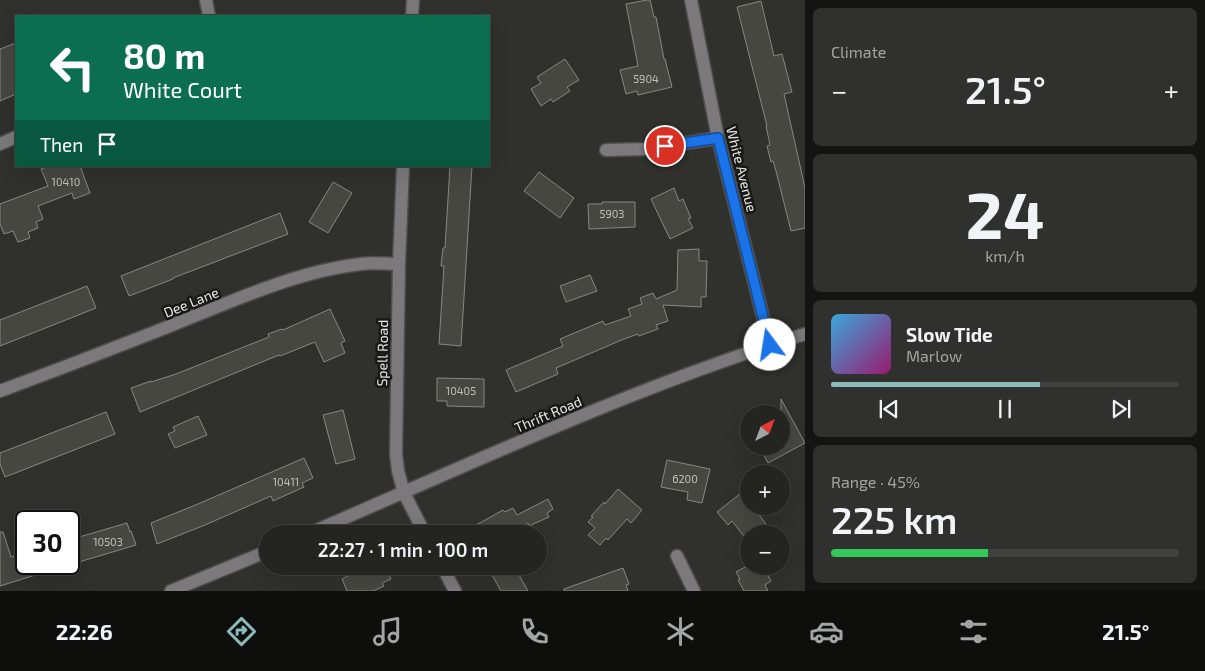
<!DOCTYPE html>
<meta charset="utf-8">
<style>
:root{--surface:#242421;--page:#30302e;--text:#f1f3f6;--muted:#a3a4a5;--line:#41413f;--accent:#8bbbb9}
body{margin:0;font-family:"Exo 2",sans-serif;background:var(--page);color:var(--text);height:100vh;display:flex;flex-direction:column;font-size:19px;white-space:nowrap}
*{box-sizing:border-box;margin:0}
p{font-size:16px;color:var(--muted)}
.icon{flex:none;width:28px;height:28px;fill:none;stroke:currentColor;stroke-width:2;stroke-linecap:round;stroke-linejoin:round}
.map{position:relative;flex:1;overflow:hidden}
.sheet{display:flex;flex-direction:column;gap:8px;padding:8px;background:#141412;width:400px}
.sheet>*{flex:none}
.banner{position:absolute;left:15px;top:15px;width:475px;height:152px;border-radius:0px;box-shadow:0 5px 20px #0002,0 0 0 1px var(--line);background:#0b6e4f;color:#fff;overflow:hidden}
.needle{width:32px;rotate:42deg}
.tools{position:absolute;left:740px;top:405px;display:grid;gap:10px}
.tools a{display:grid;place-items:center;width:50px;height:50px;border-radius:50%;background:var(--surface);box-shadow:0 5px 20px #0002,0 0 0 1px var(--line);font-size:25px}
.speed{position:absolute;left:15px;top:510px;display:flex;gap:10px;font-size:25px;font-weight:700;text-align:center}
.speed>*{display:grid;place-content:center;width:65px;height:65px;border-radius:50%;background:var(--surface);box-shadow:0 5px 20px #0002,0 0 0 1px var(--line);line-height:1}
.speed .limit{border:2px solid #111;border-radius:8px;background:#fff;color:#111}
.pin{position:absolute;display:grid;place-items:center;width:42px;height:42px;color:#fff;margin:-21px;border:2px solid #fff;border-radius:50%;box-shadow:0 1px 5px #0007}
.me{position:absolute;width:55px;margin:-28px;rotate:346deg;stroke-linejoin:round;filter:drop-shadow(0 0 4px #0008)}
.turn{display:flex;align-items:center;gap:18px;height:105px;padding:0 25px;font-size:22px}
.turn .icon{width:65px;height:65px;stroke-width:2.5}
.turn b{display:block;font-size:35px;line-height:42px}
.then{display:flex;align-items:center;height:48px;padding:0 25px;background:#0003;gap:10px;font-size:19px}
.big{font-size:38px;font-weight:600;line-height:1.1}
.sheet .tile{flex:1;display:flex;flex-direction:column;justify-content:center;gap:8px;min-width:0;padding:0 18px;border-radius:8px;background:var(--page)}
.sheet .dial{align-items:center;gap:0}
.dial b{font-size:65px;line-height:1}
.song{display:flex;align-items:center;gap:15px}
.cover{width:60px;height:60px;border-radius:8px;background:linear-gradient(135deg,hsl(200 70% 55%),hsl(320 70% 35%))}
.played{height:5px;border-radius:2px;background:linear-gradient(90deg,var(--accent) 60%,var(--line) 60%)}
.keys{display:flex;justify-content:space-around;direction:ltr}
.heat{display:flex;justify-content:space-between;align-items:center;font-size:28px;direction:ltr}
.charge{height:8px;border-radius:4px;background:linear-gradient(90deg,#34c759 45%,var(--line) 0)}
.trip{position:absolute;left:259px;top:525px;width:288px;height:50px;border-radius:25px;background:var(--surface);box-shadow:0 5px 20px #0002,0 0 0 1px var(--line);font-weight:600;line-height:50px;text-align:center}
.menu{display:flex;height:80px;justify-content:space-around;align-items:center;background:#0e0e0d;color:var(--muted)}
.menu .icon{width:35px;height:35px}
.menu .on{color:var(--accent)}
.menu b{font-size:22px;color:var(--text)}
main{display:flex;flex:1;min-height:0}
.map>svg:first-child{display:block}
</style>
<main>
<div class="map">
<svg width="805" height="591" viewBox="0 0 805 591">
<rect width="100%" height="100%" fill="#30302c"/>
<g fill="#474742" stroke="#888882">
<polygon points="647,0 650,0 654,17 656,17 664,59 665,59 672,87 638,95 637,91 626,94 620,70 638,66 626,4"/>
<polygon points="761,1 774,56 782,54 792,92 784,94 805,188 805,228 791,231 776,171 773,161 771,162 767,146 770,145 766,126 767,126 737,7"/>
<polygon points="16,43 16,94 0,101 0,49"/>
<polygon points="565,59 579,80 567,87 570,91 553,102 551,99 541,106 531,89 541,83 537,77"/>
<polygon points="49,166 80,166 90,193 74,199 72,193 38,206 43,219 36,222 38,228 28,232 30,238 18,242 13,231 4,234 0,224 0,204 48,186 41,169"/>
<polygon points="450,166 472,166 461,346 439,344 444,266 441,266 443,248 445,248"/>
<polygon points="539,172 574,198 560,218 524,191"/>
<polygon points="333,182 352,193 328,233 309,222"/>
<polygon points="674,188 679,201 683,199 691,218 688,219 693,228 670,239 651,199"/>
<polygon points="602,202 635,202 635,227 589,229 588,204 602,204"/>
<polygon points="280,213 288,234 173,278 173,279 129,296 121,276"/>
<polygon points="699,249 699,261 707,261 706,297 701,297 701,307 663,305 668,321 656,325 658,329 639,336 638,334 624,339 556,368 558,374 516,392 506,370 563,346 560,339 603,321 605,325 631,316 628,309 642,304 640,298 653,293 656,299 677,290 678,250"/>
<polygon points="590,275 597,291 566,302 560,286"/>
<polygon points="87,286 96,308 0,346 0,320"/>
<polygon points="330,309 345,341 341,343 345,353 324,362 315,342 280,356 279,355 140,412 131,388 151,381 151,382 176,374 269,337 268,334 282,329 283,330"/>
<polygon points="437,378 484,379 484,407 447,406 447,401 437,401"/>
<polygon points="781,399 805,443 768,463 759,446 781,446"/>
<polygon points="343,410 355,459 336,464 323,415"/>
<polygon points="106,412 115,434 5,477 0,464 0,453"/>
<polygon points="198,416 207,435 175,448 168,434 175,431 173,427"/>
<polygon points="304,458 313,478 302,483 304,487 273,501 271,496 205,525 157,544 151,523 198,504"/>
<polygon points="667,460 710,469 702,503 687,500 688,492 661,487"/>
<polygon points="618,489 642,510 631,523 627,519 608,540 606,538 600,545 588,535 595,528 588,522 593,517 591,516 604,502 605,504"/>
<polygon points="741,493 749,502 749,506 752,506 766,524 754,534 749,534 749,538 747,540 732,521 728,525 717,512"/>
<polygon points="548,499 553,509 547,513 549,517 529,526 528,523 509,534 460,534 503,510 505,512 513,508 517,515"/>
<polygon points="127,523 130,532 131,531 136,545 69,565 69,540"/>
<polygon points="0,532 3,532 11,557 26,552 26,564 60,564 61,567 0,586"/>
<polygon points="367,566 385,566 391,579 382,583 384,586 373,591 347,591 342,579"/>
<polygon points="487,566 514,566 528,591 501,591"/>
<polygon points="747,566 763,566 771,581 765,585 768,591 744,591 738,580 740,579 736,572"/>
<polygon points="623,568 629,584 626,585 628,591 564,591 564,589"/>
</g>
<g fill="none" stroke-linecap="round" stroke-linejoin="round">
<defs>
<g id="minor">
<polyline points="206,0 209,16"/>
<polyline points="691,0 718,138 770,345"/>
<polyline points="412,16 413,0"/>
<polyline points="0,144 16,137"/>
<polyline points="606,150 647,149 718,138"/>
<polyline points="403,166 399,264 396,453 398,471 404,493 425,534"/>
<path d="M 0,391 C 57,370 114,348 170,326 C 230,302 297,271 361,264 C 373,262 386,264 399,264"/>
<path d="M 308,534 C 472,463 634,387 805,334"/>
<polyline points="677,556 694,591"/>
<polyline points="442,566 455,591"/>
<polyline points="171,591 268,551"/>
</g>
</defs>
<use href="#minor" stroke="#4d4d4a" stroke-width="15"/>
<use href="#minor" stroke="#7b797b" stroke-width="12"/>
</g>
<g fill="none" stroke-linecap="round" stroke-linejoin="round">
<defs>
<polyline id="route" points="665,146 718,138 770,345"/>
</defs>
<use href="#route" stroke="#114b97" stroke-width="12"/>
<use href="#route" stroke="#1a73e8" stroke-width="9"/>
</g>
<g text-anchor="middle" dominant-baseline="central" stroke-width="5" stroke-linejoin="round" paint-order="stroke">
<g font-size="11" fill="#c0c0bc">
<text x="646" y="78">5904</text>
<text x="66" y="181">10410</text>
<text x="612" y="213">5903</text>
<text x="461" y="390">10405</text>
<text x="685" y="478">6200</text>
<text x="286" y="481">10411</text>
<text x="108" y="541">10503</text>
</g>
<g font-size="14" fill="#e8e8e5" stroke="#181816">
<text transform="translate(742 169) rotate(76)">White Avenue</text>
<text transform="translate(191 302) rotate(-22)">Dee Lane</text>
<text transform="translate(382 353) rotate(-89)">Spell Road</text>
<text transform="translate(548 414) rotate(-23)">Thrift Road</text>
</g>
</g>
</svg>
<div class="tools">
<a><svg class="needle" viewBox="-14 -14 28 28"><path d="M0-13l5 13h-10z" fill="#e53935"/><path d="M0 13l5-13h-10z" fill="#a3a4a5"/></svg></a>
<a>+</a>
<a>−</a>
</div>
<div class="speed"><div class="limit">30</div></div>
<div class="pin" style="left:665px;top:146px;background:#d93025"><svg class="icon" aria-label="arrive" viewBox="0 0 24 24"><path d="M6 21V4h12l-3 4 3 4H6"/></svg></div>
<svg class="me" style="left:770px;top:345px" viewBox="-20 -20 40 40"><circle r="19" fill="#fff"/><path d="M0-13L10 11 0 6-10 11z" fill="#1a73e8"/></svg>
<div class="trip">22:27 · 1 min · 100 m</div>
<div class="banner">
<div class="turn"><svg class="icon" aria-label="left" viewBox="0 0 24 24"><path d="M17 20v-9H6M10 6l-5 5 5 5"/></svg><div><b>80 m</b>White Court</div></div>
<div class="then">Then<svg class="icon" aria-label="arrive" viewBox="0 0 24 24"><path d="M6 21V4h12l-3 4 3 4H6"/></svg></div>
</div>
</div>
<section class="sheet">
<div class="tile"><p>Climate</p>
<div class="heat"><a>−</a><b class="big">21.5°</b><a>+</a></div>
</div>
<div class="tile dial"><b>24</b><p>km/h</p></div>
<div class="tile">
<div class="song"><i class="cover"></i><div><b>Slow Tide</b><p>Marlow</p></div></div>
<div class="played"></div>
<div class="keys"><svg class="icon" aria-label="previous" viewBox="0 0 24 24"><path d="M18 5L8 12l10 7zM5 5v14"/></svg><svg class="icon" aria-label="pause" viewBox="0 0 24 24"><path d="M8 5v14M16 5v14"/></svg><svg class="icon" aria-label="next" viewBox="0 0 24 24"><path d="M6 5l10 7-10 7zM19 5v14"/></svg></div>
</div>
<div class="tile"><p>Range · 45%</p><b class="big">225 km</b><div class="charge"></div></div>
</section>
</main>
<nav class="menu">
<b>22:26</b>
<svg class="icon on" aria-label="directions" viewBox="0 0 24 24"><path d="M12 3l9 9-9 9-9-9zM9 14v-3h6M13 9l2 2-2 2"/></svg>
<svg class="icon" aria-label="music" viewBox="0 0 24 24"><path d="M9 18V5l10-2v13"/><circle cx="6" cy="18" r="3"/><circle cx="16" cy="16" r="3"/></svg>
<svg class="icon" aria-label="phone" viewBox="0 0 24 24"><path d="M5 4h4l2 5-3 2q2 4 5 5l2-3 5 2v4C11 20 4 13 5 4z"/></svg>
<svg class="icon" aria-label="climate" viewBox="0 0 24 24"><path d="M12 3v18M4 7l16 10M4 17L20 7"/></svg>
<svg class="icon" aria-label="car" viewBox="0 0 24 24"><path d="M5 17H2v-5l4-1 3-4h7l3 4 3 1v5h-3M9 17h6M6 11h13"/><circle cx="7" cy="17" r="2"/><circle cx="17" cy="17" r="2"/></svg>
<svg class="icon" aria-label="filters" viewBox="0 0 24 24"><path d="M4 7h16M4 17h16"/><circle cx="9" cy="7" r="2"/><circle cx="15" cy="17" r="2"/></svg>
<b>21.5°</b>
</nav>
